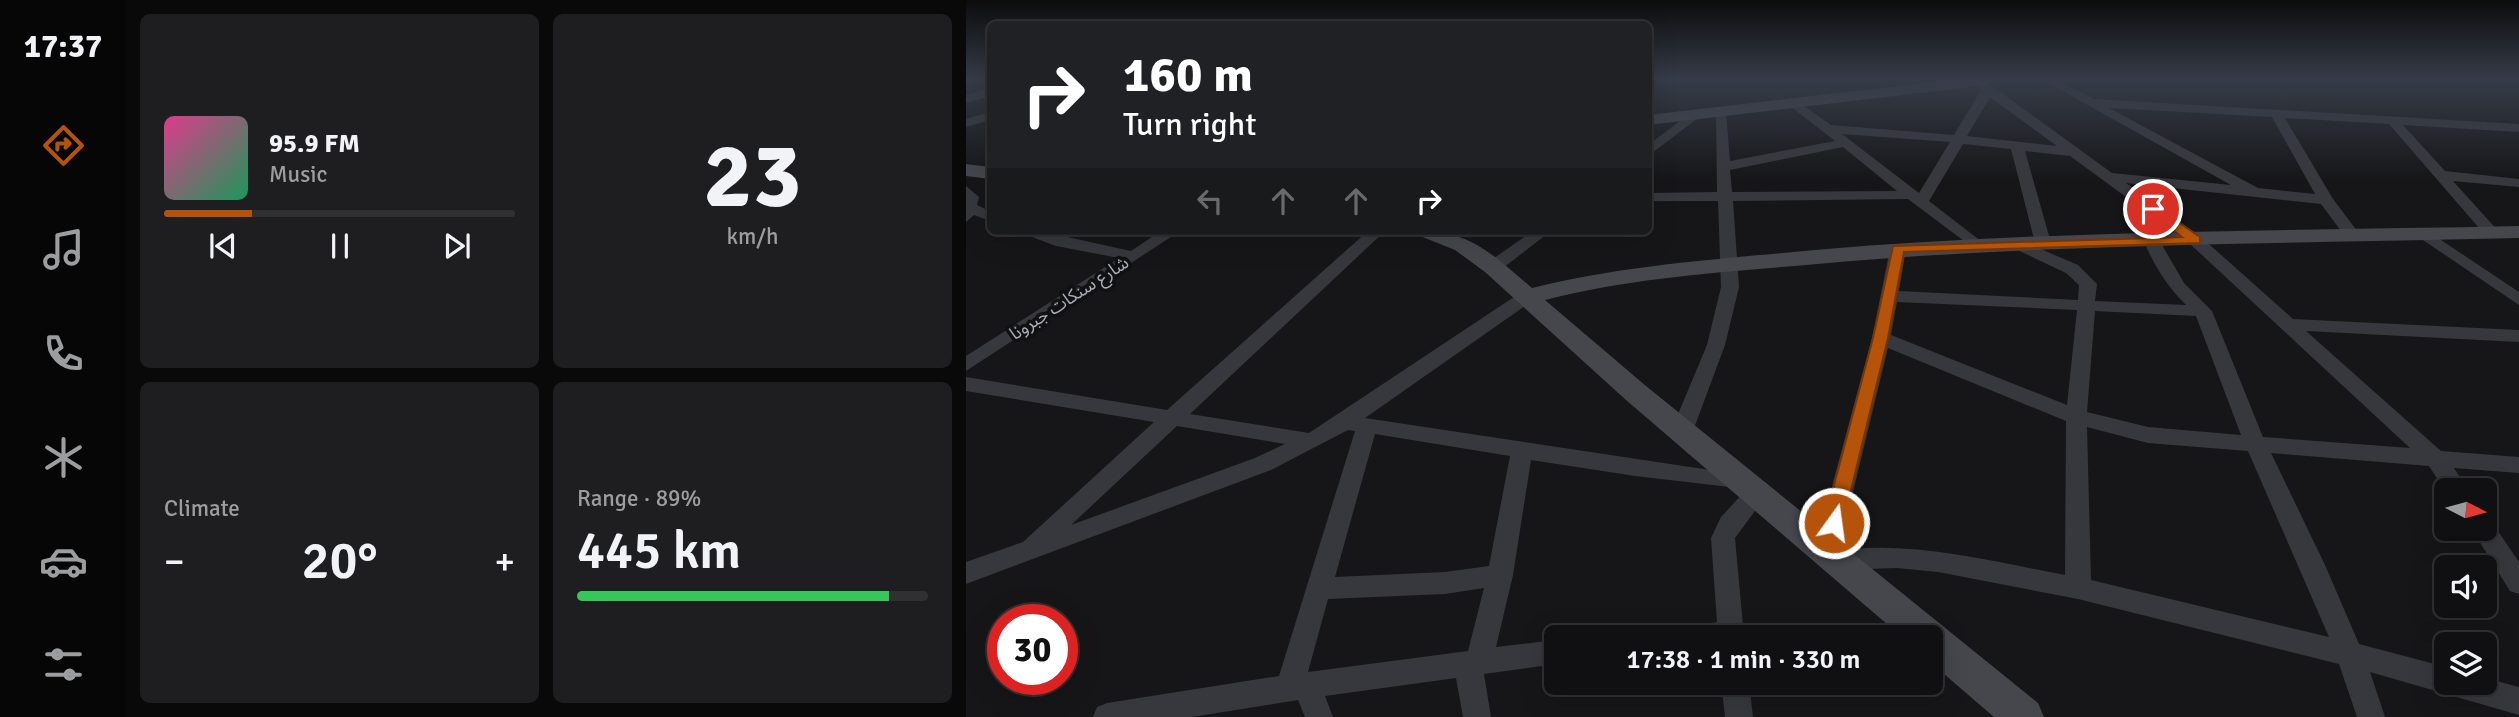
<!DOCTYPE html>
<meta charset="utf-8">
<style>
:root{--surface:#101012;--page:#1e1e20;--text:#f1f3f6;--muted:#9c9d9f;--line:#303032;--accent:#b45309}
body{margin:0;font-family:Signika,"Noto Sans Arabic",sans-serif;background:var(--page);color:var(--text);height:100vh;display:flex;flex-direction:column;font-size:26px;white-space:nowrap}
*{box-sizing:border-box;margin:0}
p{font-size:23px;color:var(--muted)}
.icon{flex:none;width:38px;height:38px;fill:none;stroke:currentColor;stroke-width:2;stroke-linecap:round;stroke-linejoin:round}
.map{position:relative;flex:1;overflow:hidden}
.sheet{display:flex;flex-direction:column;gap:14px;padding:14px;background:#09090a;width:840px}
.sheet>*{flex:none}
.banner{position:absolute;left:21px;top:21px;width:665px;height:214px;border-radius:10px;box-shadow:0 7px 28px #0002,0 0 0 2px var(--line);background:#202124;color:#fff;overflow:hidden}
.needle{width:46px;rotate:96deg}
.controls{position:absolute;left:1468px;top:478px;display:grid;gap:14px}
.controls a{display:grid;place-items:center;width:63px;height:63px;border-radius:10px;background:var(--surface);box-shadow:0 7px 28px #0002,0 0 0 2px var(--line);font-size:35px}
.speed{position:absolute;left:21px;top:604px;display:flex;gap:14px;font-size:35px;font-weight:700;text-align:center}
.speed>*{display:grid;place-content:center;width:91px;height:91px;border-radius:50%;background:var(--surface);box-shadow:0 7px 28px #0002,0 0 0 2px var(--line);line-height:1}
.speed .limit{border:10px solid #d22;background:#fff;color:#111}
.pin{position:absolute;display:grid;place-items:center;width:60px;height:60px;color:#fff;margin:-30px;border:4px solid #fff;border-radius:50%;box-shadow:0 2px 7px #0007}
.me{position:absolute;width:77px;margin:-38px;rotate:14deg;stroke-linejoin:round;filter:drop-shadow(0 0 5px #0008)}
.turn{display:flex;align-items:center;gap:24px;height:147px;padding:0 21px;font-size:32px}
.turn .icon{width:91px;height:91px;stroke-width:2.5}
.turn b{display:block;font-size:49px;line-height:60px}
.lanes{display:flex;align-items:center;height:66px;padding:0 21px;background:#0003;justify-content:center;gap:35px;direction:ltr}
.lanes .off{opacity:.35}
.big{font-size:52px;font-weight:600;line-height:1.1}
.sheet .widget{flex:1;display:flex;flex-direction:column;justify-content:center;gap:10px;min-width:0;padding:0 24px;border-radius:10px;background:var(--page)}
.sheet .dial{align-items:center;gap:0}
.dial b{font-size:91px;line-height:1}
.song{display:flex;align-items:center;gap:21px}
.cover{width:84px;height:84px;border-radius:10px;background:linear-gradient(135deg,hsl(330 70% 55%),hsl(150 70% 35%))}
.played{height:7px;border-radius:4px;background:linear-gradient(90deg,var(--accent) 25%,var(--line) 25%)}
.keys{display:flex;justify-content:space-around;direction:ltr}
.heat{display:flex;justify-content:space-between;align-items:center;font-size:38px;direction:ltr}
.charge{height:10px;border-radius:5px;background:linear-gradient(90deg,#34c759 89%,var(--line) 0)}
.sheet .tiles{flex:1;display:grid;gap:14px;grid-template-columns:repeat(2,1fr)}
.trip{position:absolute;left:578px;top:625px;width:399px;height:70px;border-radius:10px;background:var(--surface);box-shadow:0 7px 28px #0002,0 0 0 2px var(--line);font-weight:600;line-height:70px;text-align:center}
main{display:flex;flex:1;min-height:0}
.dock{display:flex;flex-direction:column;width:126px;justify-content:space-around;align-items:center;background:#060607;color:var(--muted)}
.dock .icon{width:49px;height:49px}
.dock .active{color:var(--accent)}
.dock b{font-size:32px;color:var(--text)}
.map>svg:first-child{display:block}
</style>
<main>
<nav class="dock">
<b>17:37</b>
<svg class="icon active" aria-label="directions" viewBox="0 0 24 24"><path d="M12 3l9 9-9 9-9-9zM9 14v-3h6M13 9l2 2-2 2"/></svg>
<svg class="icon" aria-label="music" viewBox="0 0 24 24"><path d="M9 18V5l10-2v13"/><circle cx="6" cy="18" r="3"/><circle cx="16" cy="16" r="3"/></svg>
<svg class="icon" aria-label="phone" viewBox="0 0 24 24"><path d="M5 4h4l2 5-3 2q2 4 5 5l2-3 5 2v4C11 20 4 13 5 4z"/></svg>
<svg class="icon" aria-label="climate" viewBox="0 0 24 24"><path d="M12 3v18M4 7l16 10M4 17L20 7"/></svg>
<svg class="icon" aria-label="car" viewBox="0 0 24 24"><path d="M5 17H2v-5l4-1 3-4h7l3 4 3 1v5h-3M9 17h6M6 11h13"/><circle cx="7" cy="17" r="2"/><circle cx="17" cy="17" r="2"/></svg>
<svg class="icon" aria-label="filters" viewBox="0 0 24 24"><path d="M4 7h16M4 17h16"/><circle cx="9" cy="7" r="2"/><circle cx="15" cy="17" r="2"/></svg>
</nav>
<section class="sheet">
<div class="tiles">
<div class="widget">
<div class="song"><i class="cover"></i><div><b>95.9 FM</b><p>Music</p></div></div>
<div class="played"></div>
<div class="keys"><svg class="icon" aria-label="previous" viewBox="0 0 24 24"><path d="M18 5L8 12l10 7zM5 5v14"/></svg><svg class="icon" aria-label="pause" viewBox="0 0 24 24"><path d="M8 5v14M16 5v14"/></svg><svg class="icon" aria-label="next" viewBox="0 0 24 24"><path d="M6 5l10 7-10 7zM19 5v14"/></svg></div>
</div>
<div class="widget dial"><b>23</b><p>km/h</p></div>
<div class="widget"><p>Climate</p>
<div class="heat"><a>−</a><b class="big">20°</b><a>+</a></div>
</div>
<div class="widget"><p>Range · 89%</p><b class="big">445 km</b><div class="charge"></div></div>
</div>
</section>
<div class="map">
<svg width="1553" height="717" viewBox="0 0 1553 717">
<rect width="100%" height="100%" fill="#161618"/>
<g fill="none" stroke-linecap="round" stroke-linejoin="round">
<g fill="#37383d" fill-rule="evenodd">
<path d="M 1005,80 L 1016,80 L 1026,86 L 1146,173 L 1265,185 L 1077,80 L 1091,80 L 1128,99 L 1553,124 L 1553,132 L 1437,125 L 1479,171 L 1553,179 L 1553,187 L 1487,181 L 1534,233 L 1526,238 L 1520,236 L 1423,124 L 1319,118 L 1367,199 L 1395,236 L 1387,241 L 1381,239 L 1355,204 L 1160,183 L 1235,237 L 1327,319 L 1553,330 L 1553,342 L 1340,331 L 1475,451 L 1553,457 L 1553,473 L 1488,468 L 1502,490 L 1480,490 L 1480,492 L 1463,466 L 1305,453 L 1359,565 L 1393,644 L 1480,667 L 1480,682 L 1519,682 L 1519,678 L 1553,687 L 1553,715 L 1404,672 L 1419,717 L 1391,717 L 1373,664 L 1112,599 L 972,572 L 931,568 L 874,570 L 865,567 L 862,558 L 852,556 L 849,549 L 906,338 L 924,249 L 932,244 L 940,249 L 933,291 L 1112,300 L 1113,285 L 1100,273 L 1043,246 L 1041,243 L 1049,238 L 1112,265 L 1131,284 L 1129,301 L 1220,305 C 1201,286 1188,266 1178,241 L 1180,238 L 1192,238 L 1218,283 L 1246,311 L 1297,437 L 1444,448 L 1223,243 L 1104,156 L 1059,151 L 1085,243 L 1077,248 L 1069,243 L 1045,149 L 997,144 L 963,201 L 1016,242 L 1018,245 L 1010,250 L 942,199 L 767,201 L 773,287 L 759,345 L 727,431 L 724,436 L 708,436 L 705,431 L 741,345 L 755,287 L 752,201 L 682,201 L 682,193 L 751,192 L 750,108 L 760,111 L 764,161 L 869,141 L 823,105 L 823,99 L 827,98 L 865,125 L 988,135 L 1015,90 ZM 1024,97 L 1091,146 L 1001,136 ZM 1143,108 L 1306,117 L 1349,194 L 1292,188 ZM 876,134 L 984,142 L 953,193 ZM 877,147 L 931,191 L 766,192 L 764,170 ZM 931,302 L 1111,310 L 1101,405 L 925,335 ZM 1129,311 L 1230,316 L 1275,435 L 1182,427 L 1121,412 ZM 922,348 L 1100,421 L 1099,575 C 1025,561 949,541 873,550 ZM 1121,427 L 1182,443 L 1282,451 L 1363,637 L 1125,580 Z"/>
<polygon points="24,88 24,96 0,103 0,95"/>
<polygon points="24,112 24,120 0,127 0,119"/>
<polygon points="726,112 736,115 682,156 682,145"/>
<polygon points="0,186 13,197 11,205 24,211 24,221 8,215 0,222"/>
<polygon points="1460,230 1553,292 1553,305 1454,238 1452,235"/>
<polygon points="50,231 74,231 165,251 195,231 214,231 0,371 0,356 153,258 90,246"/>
<path d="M 402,231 L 419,231 L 224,414 L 343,433 L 554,293 L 566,293 L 569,297 L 566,301 L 399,418 L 784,476 L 785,485 L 800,486 L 803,492 L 769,538 L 778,637 L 712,637 L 716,629 L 751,622 L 745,538 L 755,517 L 781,489 L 669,476 L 565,460 L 547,575 L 530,647 L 590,640 L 590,664 L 518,674 L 525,717 L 497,717 L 490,678 L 359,696 L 367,717 L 339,717 L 332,700 L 226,717 L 127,717 L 131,707 L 141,703 L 313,676 L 389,431 L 382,430 L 305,470 L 0,584 L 0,562 L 57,542 L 188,422 L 0,391 L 0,377 L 201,410 ZM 211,426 L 319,444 L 289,458 L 105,525 ZM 409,434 L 544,456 L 523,566 L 479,572 L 369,577 ZM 518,588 L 502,651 L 342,672 L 362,599 L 479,594 Z"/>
<polygon points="567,231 585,231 533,271 521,271 519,267 521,263"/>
<polygon points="1519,519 1525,521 1553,562 1553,594 1544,591 1505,528 1519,528"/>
<polygon points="755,682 783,682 787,717 759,717"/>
</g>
<g fill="#45474d" fill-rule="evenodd">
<polygon points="984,80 1029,80 1021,85 682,125 682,115"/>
<polygon points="0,164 24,167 24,179 0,176"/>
<path d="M 1553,226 L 1553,238 C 1319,244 1084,243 851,264 C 760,272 667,277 579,300 L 680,386 L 1072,703 L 1078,717 L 1028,717 L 964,662 L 964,637 L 936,637 L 660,400 L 519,272 L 489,250 L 454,236 L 451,231 C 507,231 525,254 566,288 C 658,265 754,259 849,250 C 1083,230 1318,231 1553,226 Z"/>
</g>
</g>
<linearGradient id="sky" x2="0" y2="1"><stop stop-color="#0c0c0d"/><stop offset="0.44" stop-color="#363c48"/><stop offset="1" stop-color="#363c48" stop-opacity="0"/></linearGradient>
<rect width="1553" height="180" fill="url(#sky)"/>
<polygon fill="#b45309" stroke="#753606" stroke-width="2" points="1187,205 1234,237 1234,243 938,252 922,338 877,523 875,528 861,528 858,523 907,338 927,246 1216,237 1183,211 1181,209"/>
<g text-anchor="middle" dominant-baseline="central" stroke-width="7" stroke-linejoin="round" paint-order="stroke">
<g font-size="18" fill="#a8adb8" stroke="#111113">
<text transform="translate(103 298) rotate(-33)">شارع سنكات جبرونا</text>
</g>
</g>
</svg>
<div class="controls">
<a><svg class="needle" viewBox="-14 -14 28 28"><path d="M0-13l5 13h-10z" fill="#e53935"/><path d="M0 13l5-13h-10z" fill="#9c9d9f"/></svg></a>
<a><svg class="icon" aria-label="sound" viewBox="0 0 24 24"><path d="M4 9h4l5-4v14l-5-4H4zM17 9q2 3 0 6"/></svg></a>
<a><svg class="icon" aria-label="layers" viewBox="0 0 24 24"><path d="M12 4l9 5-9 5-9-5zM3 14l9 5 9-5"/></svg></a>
</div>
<div class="speed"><div class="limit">30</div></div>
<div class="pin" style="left:1187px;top:209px;background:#d93025"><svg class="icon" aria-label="arrive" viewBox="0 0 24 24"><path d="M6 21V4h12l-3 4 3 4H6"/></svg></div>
<svg class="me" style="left:868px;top:523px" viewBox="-20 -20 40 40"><circle r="17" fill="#b45309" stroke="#fff" stroke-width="3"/><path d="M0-11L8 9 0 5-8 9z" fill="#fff"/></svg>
<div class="trip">17:38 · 1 min · 330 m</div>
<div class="banner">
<div class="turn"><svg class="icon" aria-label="right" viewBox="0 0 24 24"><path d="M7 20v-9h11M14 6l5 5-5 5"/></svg><div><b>160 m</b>Turn right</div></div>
<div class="lanes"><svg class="icon off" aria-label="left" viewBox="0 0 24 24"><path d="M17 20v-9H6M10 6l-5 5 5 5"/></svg><svg class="icon off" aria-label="ahead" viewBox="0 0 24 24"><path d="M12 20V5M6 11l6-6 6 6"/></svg><svg class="icon off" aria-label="ahead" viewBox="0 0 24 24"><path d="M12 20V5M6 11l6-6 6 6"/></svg><svg class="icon" aria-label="right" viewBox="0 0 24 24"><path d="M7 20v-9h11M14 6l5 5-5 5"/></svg></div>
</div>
</div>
</main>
